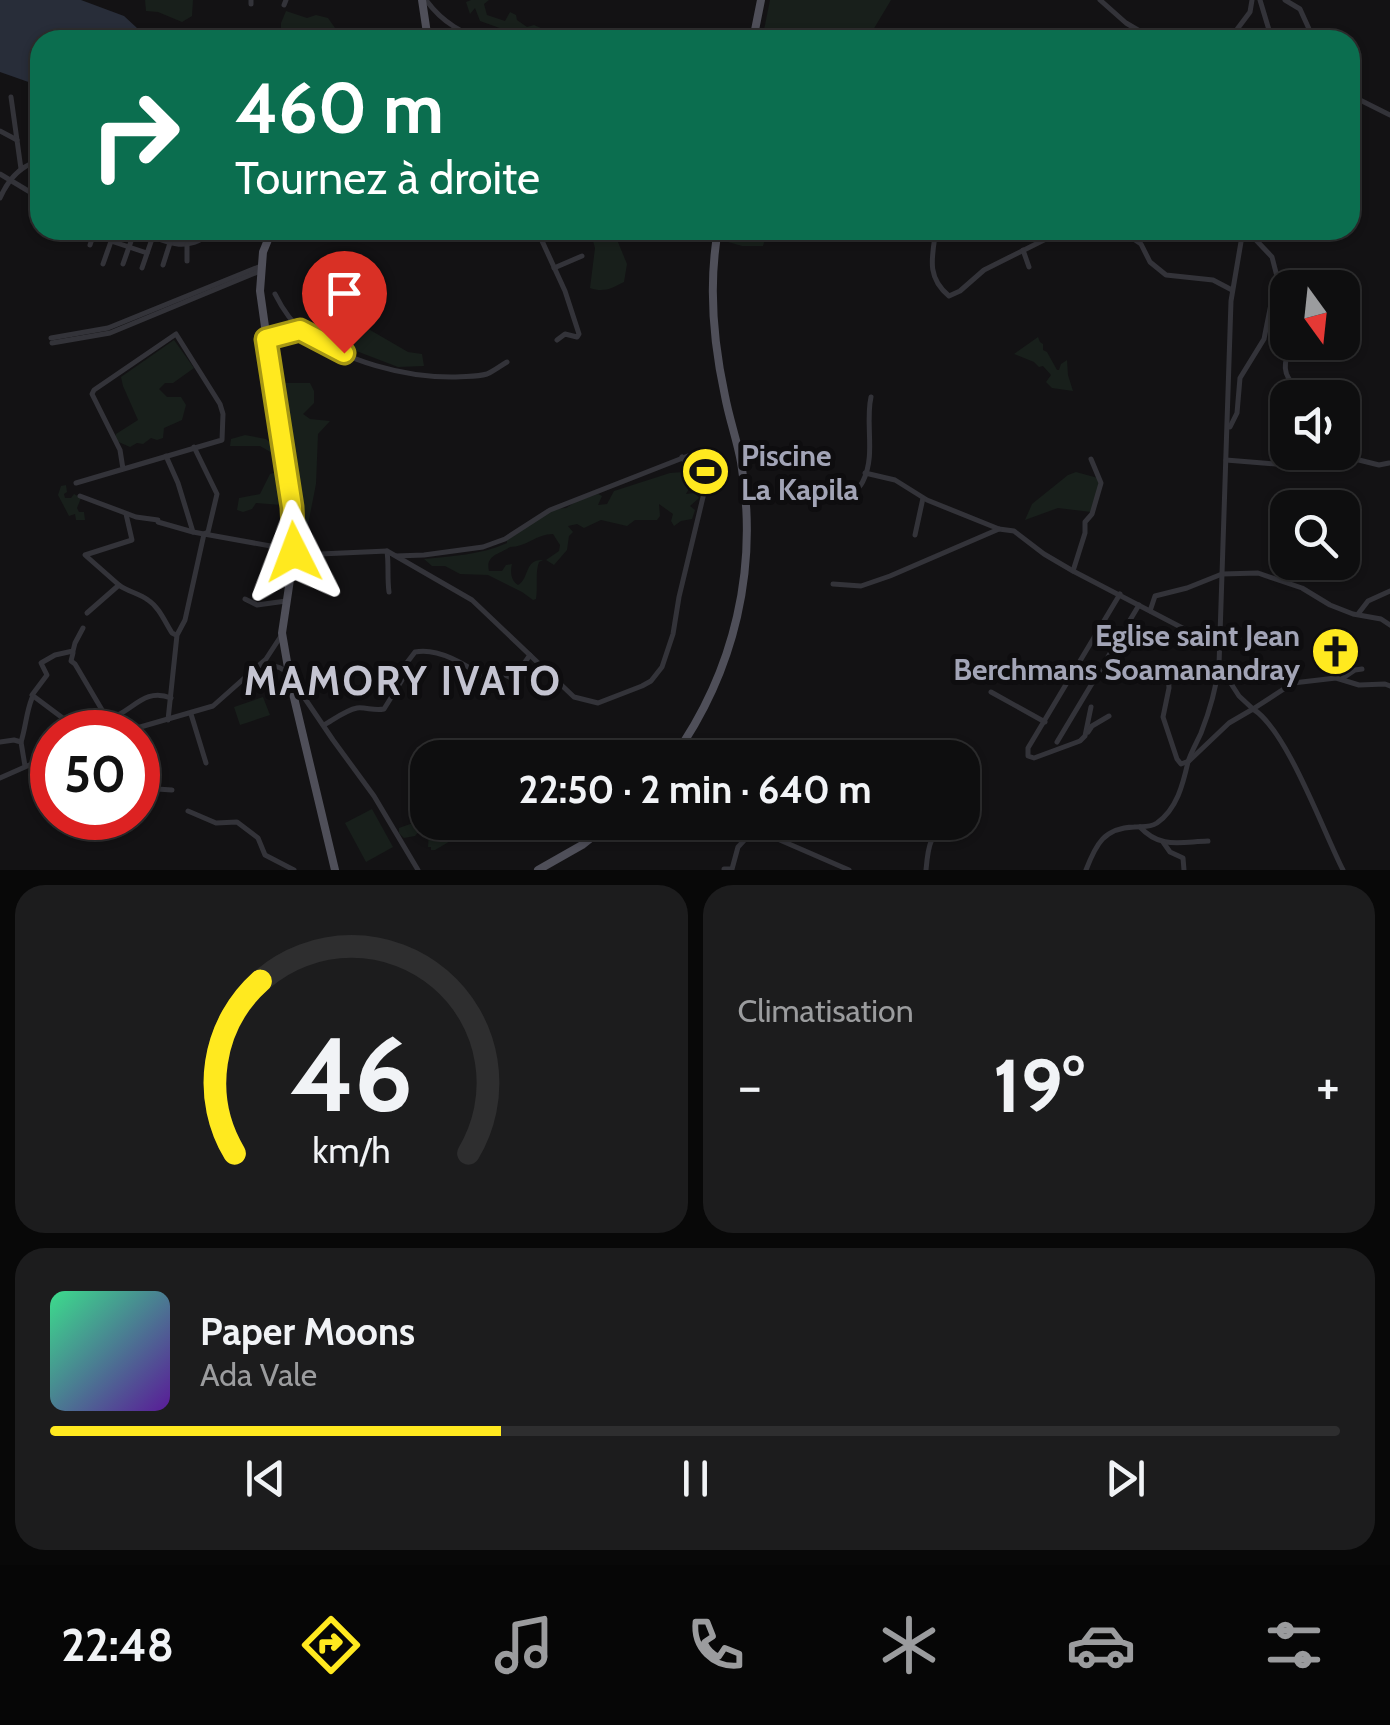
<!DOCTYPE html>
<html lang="fr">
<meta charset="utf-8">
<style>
:root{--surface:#0e0e0f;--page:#1c1c1d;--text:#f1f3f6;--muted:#9b9c9e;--line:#2e2e2f;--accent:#ffe91f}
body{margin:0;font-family:Cabin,sans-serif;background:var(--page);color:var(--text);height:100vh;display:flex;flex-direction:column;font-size:38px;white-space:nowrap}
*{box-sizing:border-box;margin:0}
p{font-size:32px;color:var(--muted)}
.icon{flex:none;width:55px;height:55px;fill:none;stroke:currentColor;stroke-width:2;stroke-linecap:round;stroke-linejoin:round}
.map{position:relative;height:870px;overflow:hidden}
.panel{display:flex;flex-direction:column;gap:15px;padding:15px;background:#080808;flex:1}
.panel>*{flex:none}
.top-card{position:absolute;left:30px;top:30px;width:1330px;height:210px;border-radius:30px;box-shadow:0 2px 8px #0004,0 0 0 2px var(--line);background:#0b6e4f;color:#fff;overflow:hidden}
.needle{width:65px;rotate:165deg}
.tools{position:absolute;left:1270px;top:270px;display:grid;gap:20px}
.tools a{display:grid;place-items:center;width:90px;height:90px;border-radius:20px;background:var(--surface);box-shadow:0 2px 8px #0004,0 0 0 2px var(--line);font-size:50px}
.speed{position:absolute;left:30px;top:710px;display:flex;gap:20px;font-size:50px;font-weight:700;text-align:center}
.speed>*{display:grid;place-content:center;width:130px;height:130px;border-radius:50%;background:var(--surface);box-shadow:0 2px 8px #0004,0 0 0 2px var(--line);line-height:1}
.speed .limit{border:15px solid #d22;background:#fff;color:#111}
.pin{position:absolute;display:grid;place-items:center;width:85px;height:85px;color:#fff;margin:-102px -42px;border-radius:50% 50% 50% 0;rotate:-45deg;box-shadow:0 0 10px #0007}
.pin .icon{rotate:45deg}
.me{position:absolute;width:110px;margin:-55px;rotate:357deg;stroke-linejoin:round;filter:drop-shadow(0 0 8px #0008)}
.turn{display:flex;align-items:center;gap:35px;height:210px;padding:0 40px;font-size:45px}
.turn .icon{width:130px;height:130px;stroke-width:2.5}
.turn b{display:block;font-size:70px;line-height:85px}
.big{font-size:75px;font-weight:700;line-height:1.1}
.panel .widget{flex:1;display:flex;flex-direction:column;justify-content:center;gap:15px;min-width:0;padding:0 35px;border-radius:30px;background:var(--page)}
.panel .dial{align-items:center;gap:0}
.dial svg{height:260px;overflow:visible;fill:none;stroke:var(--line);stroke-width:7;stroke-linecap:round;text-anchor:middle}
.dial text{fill:var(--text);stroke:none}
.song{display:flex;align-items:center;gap:30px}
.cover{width:120px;height:120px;border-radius:15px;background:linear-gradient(135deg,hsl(150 70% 55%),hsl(270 70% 35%))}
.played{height:10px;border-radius:5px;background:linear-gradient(90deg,var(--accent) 35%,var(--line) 35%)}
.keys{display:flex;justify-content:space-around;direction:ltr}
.heat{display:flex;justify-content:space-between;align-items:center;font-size:55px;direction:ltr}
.panel .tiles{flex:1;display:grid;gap:15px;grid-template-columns:1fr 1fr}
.widget:last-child{grid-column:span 2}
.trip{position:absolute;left:410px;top:740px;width:570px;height:100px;border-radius:30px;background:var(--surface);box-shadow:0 2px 8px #0004,0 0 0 2px var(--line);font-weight:700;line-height:100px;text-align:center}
.tabs{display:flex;height:160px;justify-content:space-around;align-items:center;background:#060606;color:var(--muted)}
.tabs .icon{width:70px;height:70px}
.tabs .on{color:var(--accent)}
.tabs b{font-size:45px;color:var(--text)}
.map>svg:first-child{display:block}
</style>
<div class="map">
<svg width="1390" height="870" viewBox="0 0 1390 870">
<rect width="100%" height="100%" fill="#131214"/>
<g fill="#181f1b">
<polygon points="145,0 193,0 192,16 182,22 158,12 146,11"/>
<polygon points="471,0 489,0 484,4 487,15 505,21 510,12 516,15 517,20 527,27 534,25 554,34 541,40 523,34 518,39 513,37 504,40 508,31 480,21 475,8 470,14 466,2"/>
<polygon points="770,0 891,0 873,30 874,40 762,40"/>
<polygon points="286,11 307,18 316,15 328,18 335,28 338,40 281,40 281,23"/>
<path d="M 590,230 L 613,230 L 627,264 L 624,282 C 612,288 604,293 590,288 L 595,248 Z"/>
<polygon points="723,230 768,230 763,246 742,246 721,240"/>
<polygon points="365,327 408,352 422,354 424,366 398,367 351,349"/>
<polygon points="1038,337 1040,342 1043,344 1043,350 1047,352 1057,370 1059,370 1061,364 1067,360 1068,375 1073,391 1052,388 1046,382 1051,375 1043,366 1039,367 1034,362 1014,354"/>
<polygon points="174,340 194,368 173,383 165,383 159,389 167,397 181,397 186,405 182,420 164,428 163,438 157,440 151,438 143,444 137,443 130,447 114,440 116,434 138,420 123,386 121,377"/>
<polygon points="279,383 310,383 314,391 314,403 303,414 310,419 330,421 318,434 316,484 306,535 309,536 303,551 298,550"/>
<polygon points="245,435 266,439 273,445 274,454 260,446 230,446 231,439"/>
<polygon points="277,472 281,505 256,503 252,509 243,512 237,510 239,498 260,494 270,474"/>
<path d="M 683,472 C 691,480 693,483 686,494 L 695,493 L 699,498 L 690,506 L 695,510 L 692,519 L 681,521 L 674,526 L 671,521 L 673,514 L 659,504 L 660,516 L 657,520 L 635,520 L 627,526 L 601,520 L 584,528 L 577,524 L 568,526 L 573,532 L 569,536 L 567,550 L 554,565 L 546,560 L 559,551 L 560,545 L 553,534 C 537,534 526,547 510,547 C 500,554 485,555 489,571 L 502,571 L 506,565 L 512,564 C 510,572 511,581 518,585 C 530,578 524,559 543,560 L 539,562 C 535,572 538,587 536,599 L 533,600 L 522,592 L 488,575 L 460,574 L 445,566 L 432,566 L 424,559 C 451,556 481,555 507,543 L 507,540 C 516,535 525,528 533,522 C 540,516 547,516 553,509 L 566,508 L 577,501 L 598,494 L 602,496 L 598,505 L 607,504 L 614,491 L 670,473 Z"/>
<polygon points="1076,472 1098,478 1099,483 1091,512 1058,508 1025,520 1032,504 1068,475"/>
<polygon points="66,485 67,492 64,494 65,498 71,498 74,494 81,498 77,508 79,512 84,512 85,520 76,520 75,514 69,516 58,495 61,486"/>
<polygon points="263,697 270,715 240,725 234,707"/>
<polygon points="372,809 393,847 366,862 345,823"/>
<polygon points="427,818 428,822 481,823 435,850 431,850 431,847 428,847 429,830 420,830 415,836 404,838 399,833 399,828"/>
</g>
<polygon fill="#282d39" points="0,0 81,0 124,16 137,28 133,40 40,40 40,86 37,85 0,72"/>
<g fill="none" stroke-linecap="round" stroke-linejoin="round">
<g stroke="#333339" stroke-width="5">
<path d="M 426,0 C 441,21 465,37 490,40"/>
<polyline points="1100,0 1126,23 1155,40"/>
<polyline points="1260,0 1272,40"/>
<polyline points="1285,0 1300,9 1314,40"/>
<polyline points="251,4 251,0"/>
<polyline points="284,5 286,0"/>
<polyline points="1229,40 1250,12 1252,0"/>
<polyline points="1350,95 1390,115"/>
<polyline points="11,97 21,169"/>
<polyline points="0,131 17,140"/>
<polyline points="0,174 40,198"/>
<path d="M 0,198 C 8,180 20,165 40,161"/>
<polyline points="104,230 114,233"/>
<path d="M 142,230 C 167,246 191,252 214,230"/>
<polyline points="218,230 230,239"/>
<polyline points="537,230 565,291 579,334 577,337 565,334 557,340"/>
<path d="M 936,230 C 932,257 926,277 949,296 L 960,291 L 984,270 L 1046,239 L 1066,236 L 1097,239 L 1112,235"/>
<polyline points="1094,230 1103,235 1126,234 1141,244 1150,262 1166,275 1213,280 1232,290"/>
<polyline points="1251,230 1255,239 1272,257 1288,319"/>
<polyline points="111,241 147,253"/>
<polyline points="542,241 566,230"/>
<polyline points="90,245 95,230"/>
<polyline points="187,245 187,261"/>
<polyline points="1023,250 1029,267"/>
<polyline points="103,264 115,230"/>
<polyline points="123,264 135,230"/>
<polyline points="163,265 170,243"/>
<polyline points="142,268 153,236"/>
<polyline points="554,268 582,256"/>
<path d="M 275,294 C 282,308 291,322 303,331 C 344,361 405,378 456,377 C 466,376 477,377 487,374 C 494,371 500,366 507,362"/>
<polyline points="51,338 108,328 261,266"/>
<polyline points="266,339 300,329"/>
<polyline points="52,343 110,333 260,271"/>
<path d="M 1292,383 C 1280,369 1286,357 1294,342"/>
<polyline points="1230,427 1237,413 1240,378 1264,339 1271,304 1279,292"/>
<polyline points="166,456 178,483 193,532"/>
<polyline points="1226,460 1299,466 1340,463 1355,459 1379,465 1389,463"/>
<polyline points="865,473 895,480 927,500 999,529 1014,531 1044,554 1073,571 1194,634 1220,644"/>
<polyline points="76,483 222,440 223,414 220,404 176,334 94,390 92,394 120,450 123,469"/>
<path d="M 853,495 C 856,490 861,486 863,481 C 876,456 865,423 871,397"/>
<polyline points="80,496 136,517 158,520 158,522 193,532 293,550"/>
<polyline points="915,535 923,498"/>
<path d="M 387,551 C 389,566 387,577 389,592"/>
<polyline points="294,553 320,554 387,551 472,600 574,697 598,703 642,686 651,681 662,667 673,634 679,597 704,493 682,457"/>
<polyline points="396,556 424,555 483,547 505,539 550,510 698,452"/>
<polyline points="1073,571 1085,533 1085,522 1092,514 1101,483 1091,459"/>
<polyline points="833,584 861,586 890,576 999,529"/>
<polyline points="119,585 85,555 132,540 126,514"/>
<polyline points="245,599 257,605 286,601"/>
<polyline points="1150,611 1155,596 1187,588 1222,574 1258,573 1302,588 1330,605 1353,614 1381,619 1390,625"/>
<path d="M 87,613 L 119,585 C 128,592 139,593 148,600 C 159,607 165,622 172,633 L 176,635"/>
<polyline points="1358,614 1368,601 1390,591"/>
<path d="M 73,653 L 71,661 L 75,664 L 105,715 L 111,718 C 133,711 144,687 171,698"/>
<path d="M 259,666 C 271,665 281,665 289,675 L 333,740 L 374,796 L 418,870"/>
<polyline points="1221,668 1239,696 1253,709 1293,683 1336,678 1359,685 1385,684 1390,686"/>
<path d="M 1168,671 L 1169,688 L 1163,717 L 1177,759 L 1181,764 L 1189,761 L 1229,723 L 1253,709 C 1287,730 1323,831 1343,870"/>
<path d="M 399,673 L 415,652 C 439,647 467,665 486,679 L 494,669 L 513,679 L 530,655"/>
<polyline points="1343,678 1355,670 1362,669"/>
<polyline points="991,692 1045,722"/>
<polyline points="1091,707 1085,736 1080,741 1034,758 1028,756 1028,748 1120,594"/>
<polyline points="191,714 206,763"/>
<polyline points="168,720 177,635 185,620 204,534 208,532 217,494 194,447"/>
<path d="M 324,725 C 333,720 346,710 357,708 C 366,707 374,711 384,709 L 402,680"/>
<polyline points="76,732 72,725 32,695 47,675 41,663 55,655 73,651 75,643 83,628"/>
<polyline points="123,732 213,706 266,659 281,636"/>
<polyline points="1088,732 1092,726 1109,716"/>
<polyline points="0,742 14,740 21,742 25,766"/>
<path d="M 21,742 C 26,726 26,713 32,698"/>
<polyline points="1057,742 1139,605"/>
<polyline points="138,756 142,788 172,790"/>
<polyline points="0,778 52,755"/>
<polyline points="188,811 216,823 237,822 258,838 265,855 294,870"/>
<polyline points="962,819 974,814"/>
<path d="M 1140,827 C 1160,849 1180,842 1208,841"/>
<polyline points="1163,842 1170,852 1183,858 1184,870"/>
<polyline points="724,869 732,869 738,847 750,834 766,834 849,870"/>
<path d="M 926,870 C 928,846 929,832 954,822"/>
<path d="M 1086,870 C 1096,844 1104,828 1134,827 C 1142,826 1149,828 1157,823 C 1177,809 1183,784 1188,762 C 1191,752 1197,742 1201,733 C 1210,710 1216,689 1219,665 L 1231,301 L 1243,230"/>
</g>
<g stroke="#4f4f59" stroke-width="8">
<polyline points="422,0 428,40"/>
<polyline points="753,40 761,0"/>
<polyline points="272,230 263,252 260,291 294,533 294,553 282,633 291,685 335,870"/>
<path d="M 673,758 C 735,671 759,567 741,462 C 737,440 729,418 725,396 C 713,341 708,286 718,230"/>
<polyline points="538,870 582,845 611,822"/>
</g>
</g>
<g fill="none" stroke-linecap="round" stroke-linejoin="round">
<defs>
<polyline id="route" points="294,552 292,507 266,339 300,330 344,353"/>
</defs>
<use href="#route" stroke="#a69714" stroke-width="25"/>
<use href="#route" stroke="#ffe91f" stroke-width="18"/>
</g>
<defs>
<symbol id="stadium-disc" viewBox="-11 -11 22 22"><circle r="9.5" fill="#ffe91f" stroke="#0e0d0f"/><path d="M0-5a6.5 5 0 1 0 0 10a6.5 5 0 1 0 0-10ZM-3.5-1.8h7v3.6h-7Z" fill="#111"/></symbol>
<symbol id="church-disc" viewBox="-11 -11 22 22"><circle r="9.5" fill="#ffe91f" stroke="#0e0d0f"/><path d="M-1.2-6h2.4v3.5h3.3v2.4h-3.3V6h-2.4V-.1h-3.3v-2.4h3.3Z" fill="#111"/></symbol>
</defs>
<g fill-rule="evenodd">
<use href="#stadium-disc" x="678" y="444" width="55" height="55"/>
<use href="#church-disc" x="1308" y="624" width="55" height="55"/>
</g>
<g text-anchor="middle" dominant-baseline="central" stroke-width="10" stroke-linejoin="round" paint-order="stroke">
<g font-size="30" font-weight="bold" fill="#a2a4b6" stroke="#0e0d0f" text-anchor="start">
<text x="741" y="455">Piscine<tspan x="741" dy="34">La Kapila</tspan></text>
<text x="1300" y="635" text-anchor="end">Eglise saint Jean<tspan x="1300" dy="34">Berchmans Soamanandray</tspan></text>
</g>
<g font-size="40" font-weight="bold" letter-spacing="2.5" fill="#c4c4d1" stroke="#0e0d0f">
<text x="403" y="680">MAMORY IVATO</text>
</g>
</g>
</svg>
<div class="tools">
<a><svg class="needle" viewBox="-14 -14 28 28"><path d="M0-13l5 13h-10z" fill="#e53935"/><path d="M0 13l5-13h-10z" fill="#9b9c9e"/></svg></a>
<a><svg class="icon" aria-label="sound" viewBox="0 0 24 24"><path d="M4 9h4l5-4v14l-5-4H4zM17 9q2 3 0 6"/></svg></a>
<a><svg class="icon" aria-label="search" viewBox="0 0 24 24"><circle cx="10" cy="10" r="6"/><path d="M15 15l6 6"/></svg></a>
</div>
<div class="speed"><div class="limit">50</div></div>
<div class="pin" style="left:344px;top:353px;background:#d93025"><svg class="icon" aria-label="arrive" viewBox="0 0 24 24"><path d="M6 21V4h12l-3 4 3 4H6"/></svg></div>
<svg class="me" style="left:294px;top:552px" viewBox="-20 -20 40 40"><path d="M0-17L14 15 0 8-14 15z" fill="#ffe91f" stroke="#fff" stroke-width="4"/></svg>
<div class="trip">22:50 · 2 min · 640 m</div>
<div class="top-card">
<div class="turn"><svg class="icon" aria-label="right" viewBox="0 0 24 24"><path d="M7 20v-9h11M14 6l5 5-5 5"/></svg><div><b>460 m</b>Tournez à droite</div></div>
</div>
</div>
<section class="panel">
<div class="tiles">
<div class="widget dial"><svg viewBox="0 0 100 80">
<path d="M14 69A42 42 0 1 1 86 69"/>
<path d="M14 69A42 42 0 0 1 22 16" stroke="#ffe91f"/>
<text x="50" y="56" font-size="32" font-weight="700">46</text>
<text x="50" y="72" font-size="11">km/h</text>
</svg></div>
<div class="widget"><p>Climatisation</p>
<div class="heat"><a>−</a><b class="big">19°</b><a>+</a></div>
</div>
<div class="widget">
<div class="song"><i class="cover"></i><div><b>Paper Moons</b><p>Ada Vale</p></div></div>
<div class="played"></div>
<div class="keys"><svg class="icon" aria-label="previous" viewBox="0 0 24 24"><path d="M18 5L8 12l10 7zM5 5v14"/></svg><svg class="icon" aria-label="pause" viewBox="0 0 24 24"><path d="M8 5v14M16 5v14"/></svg><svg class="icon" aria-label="next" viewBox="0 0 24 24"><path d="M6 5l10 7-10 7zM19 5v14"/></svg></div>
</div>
</div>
</section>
<nav class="tabs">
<b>22:48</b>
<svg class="icon on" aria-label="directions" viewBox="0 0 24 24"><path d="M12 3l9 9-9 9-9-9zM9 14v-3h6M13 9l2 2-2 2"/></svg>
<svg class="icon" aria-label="music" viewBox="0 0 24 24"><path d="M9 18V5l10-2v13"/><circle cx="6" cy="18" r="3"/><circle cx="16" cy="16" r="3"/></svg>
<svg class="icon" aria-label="phone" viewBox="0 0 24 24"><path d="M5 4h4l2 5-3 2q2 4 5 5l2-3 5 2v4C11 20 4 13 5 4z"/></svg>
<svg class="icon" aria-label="climate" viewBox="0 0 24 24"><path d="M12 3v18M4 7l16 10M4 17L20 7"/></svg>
<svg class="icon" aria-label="car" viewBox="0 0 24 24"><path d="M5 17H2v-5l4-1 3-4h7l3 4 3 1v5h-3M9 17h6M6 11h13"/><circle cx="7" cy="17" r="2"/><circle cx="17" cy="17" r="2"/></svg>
<svg class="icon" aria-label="filters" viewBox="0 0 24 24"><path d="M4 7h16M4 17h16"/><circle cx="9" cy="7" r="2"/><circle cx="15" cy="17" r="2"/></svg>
</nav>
